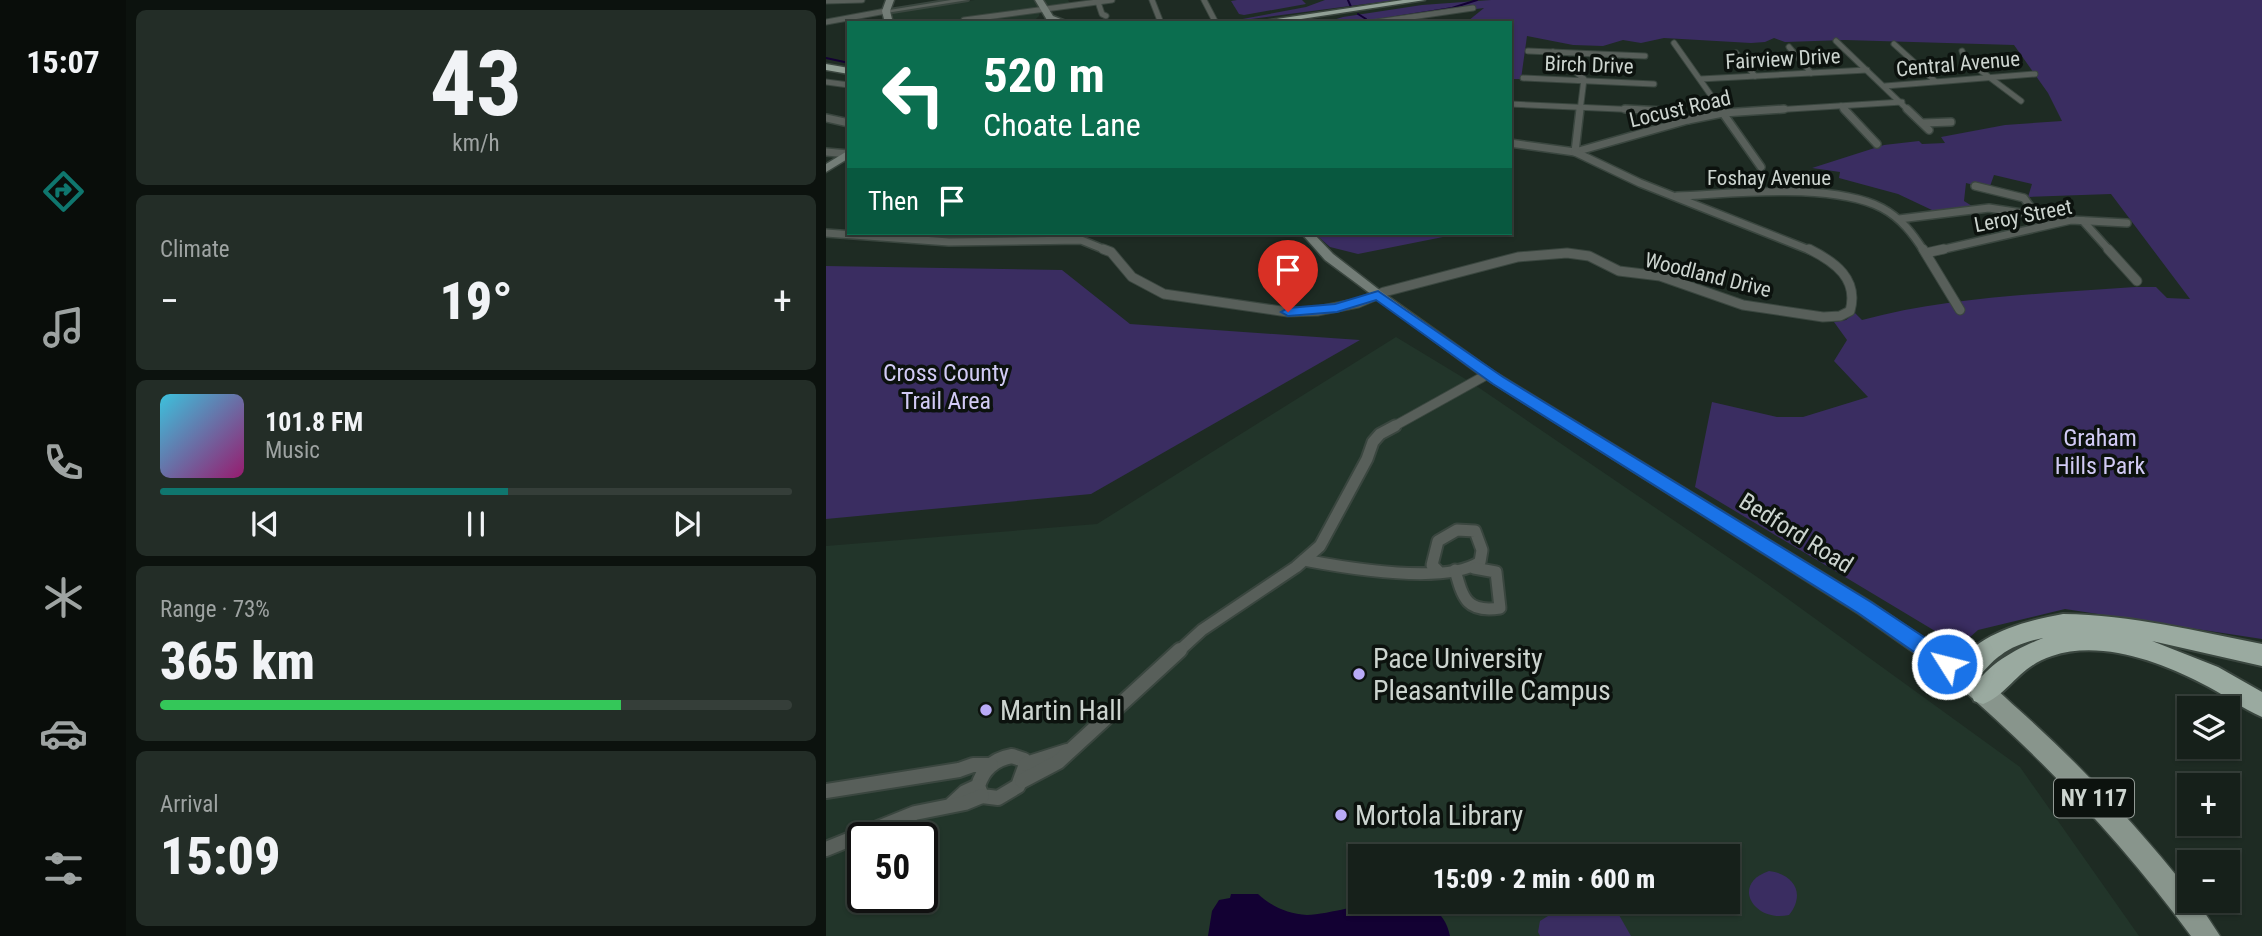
<!DOCTYPE html>
<meta charset="utf-8">
<style>
:root{--surface:#16201a;--page:#232d27;--text:#f1f3f6;--muted:#9ea3a2;--line:#353e39;--accent:#0f766e}
body{margin:0;font-family:"Roboto Condensed",sans-serif;background:var(--page);color:var(--text);height:100vh;display:flex;flex-direction:column;font-size:26px;white-space:nowrap}
*{box-sizing:border-box;margin:0}
p{font-size:23px;color:var(--muted)}
.icon{flex:none;width:38px;height:38px;fill:none;stroke:currentColor;stroke-width:2;stroke-linecap:round;stroke-linejoin:round}
.map{position:relative;flex:1;overflow:hidden}
.sheet{display:flex;flex-direction:column;gap:10px;padding:10px;background:#0c120e;width:700px}
.sheet>*{flex:none}
.top-card{position:absolute;left:21px;top:21px;width:665px;height:214px;border-radius:0px;box-shadow:0 2px 5px #0004,0 0 0 2px var(--line);background:#0b6e4f;color:#fff;overflow:hidden}
.controls{position:absolute;left:1351px;top:696px;display:grid;gap:14px}
.controls a{display:grid;place-items:center;width:63px;height:63px;border-radius:0px;background:var(--surface);box-shadow:0 2px 5px #0004,0 0 0 2px var(--line);font-size:35px}
.speed{position:absolute;left:21px;top:822px;display:flex;gap:14px;font-size:35px;font-weight:700;text-align:center}
.speed>*{display:grid;place-content:center;width:91px;height:91px;border-radius:50%;background:var(--surface);box-shadow:0 2px 5px #0004,0 0 0 2px var(--line);line-height:1}
.speed .limit{border:4px solid #111;border-radius:10px;background:#fff;color:#111}
.pin{position:absolute;display:grid;place-items:center;width:60px;height:60px;color:#fff;margin:-72px -30px;border-radius:50% 50% 50% 0;rotate:-45deg;box-shadow:0 0 7px #0007}
.pin .icon{rotate:45deg}
.me{position:absolute;width:77px;margin:-38px;rotate:306deg;stroke-linejoin:round;filter:drop-shadow(0 0 5px #0008)}
.turn{display:flex;align-items:center;gap:24px;height:147px;padding:0 21px;font-size:32px}
.turn .icon{width:91px;height:91px;stroke-width:2.5}
.turn b{display:block;font-size:49px;line-height:60px}
.then{display:flex;align-items:center;height:66px;padding:0 21px;background:#0003;gap:14px;font-size:26px}
.big{font-size:52px;font-weight:800;line-height:1.1}
.sheet .widget{flex:1;display:flex;flex-direction:column;justify-content:center;gap:10px;min-width:0;padding:0 24px;border-radius:10px;background:var(--page)}
.sheet .dial{align-items:center;gap:0}
.dial b{font-size:91px;line-height:1}
.song{display:flex;align-items:center;gap:21px}
.cover{width:84px;height:84px;border-radius:10px;background:linear-gradient(135deg,hsl(190 70% 55%),hsl(320 70% 35%))}
.played{height:7px;border-radius:4px;background:linear-gradient(90deg,var(--accent) 55%,var(--line) 55%)}
.keys{display:flex;justify-content:space-around;direction:ltr}
.heat{display:flex;justify-content:space-between;align-items:center;font-size:38px;direction:ltr}
.charge{height:10px;border-radius:5px;background:linear-gradient(90deg,#34c759 73%,var(--line) 0)}
.trip{position:absolute;left:522px;top:844px;width:392px;height:70px;border-radius:0px;background:var(--surface);box-shadow:0 2px 5px #0004,0 0 0 2px var(--line);font-weight:800;line-height:70px;text-align:center}
main{display:flex;flex:1;min-height:0}
.dock{display:flex;flex-direction:column;width:126px;justify-content:space-around;align-items:center;background:#090d0a;color:var(--muted)}
.dock .icon{width:49px;height:49px}
.dock .on{color:var(--accent)}
.dock b{font-size:32px;color:var(--text)}
.map>svg:first-child{display:block}
</style>
<main>
<nav class="dock">
<b>15:07</b>
<svg class="icon on" aria-label="directions" viewBox="0 0 24 24"><path d="M12 3l9 9-9 9-9-9zM9 14v-3h6M13 9l2 2-2 2"/></svg>
<svg class="icon" aria-label="music" viewBox="0 0 24 24"><path d="M9 18V5l10-2v13"/><circle cx="6" cy="18" r="3"/><circle cx="16" cy="16" r="3"/></svg>
<svg class="icon" aria-label="phone" viewBox="0 0 24 24"><path d="M5 4h4l2 5-3 2q2 4 5 5l2-3 5 2v4C11 20 4 13 5 4z"/></svg>
<svg class="icon" aria-label="climate" viewBox="0 0 24 24"><path d="M12 3v18M4 7l16 10M4 17L20 7"/></svg>
<svg class="icon" aria-label="car" viewBox="0 0 24 24"><path d="M5 17H2v-5l4-1 3-4h7l3 4 3 1v5h-3M9 17h6M6 11h13"/><circle cx="7" cy="17" r="2"/><circle cx="17" cy="17" r="2"/></svg>
<svg class="icon" aria-label="filters" viewBox="0 0 24 24"><path d="M4 7h16M4 17h16"/><circle cx="9" cy="7" r="2"/><circle cx="15" cy="17" r="2"/></svg>
</nav>
<section class="sheet">
<div class="widget dial"><b>43</b><p>km/h</p></div>
<div class="widget"><p>Climate</p>
<div class="heat"><a>−</a><b class="big">19°</b><a>+</a></div>
</div>
<div class="widget">
<div class="song"><i class="cover"></i><div><b>101.8 FM</b><p>Music</p></div></div>
<div class="played"></div>
<div class="keys"><svg class="icon" aria-label="previous" viewBox="0 0 24 24"><path d="M18 5L8 12l10 7zM5 5v14"/></svg><svg class="icon" aria-label="pause" viewBox="0 0 24 24"><path d="M8 5v14M16 5v14"/></svg><svg class="icon" aria-label="next" viewBox="0 0 24 24"><path d="M6 5l10 7-10 7zM19 5v14"/></svg></div>
</div>
<div class="widget"><p>Range · 73%</p><b class="big">365 km</b><div class="charge"></div></div>
<div class="widget"><p>Arrival</p><b class="big">15:09</b></div>
</section>
<div class="map">
<svg width="1436" height="936" viewBox="0 0 1436 936">
<rect width="100%" height="100%" fill="#1e2b23"/>
<g fill="#22352a" fill-rule="evenodd">
<polygon points="149,0 242,0 245,5 214,10 213,16 206,23 68,23 65,12"/>
<path d="M 570,337 L 646,383 L 937,581 L 1194,767 L 1313,936 L 0,936 L 0,546 L 271,524 ZM 37,838 L 96,838 L 96,898 L 37,898 ZM 534,856 L 901,856 L 901,901 L 534,901 Z"/>
</g>
<g fill="#3a2d61">
<polygon points="411,0 476,0 480,4 418,15 413,14 405,1"/>
<polygon points="499,0 570,0 395,23 480,7"/>
<path d="M 665,0 L 1436,0 L 1436,639 L 1239,609 L 1152,630 L 1134,646 L 869,487 L 886,402 L 951,417 L 977,417 L 1042,397 L 1008,361 L 1021,340 L 1008,322 L 1020,320 L 1029,313 L 1036,320 C 1126,296 1218,294 1309,287 L 1330,287 L 1341,298 L 1364,299 L 1285,194 L 1202,197 L 1206,184 L 1168,175 L 1163,189 L 1140,183 L 1138,201 L 1146,206 L 1108,211 L 1072,194 L 1013,178 L 1014,172 L 986,168 L 1058,145 L 1093,141 L 1096,144 L 1119,143 L 1115,137 L 1179,125 L 1236,121 L 1222,93 L 1188,45 L 1019,40 L 959,42 L 948,38 L 939,42 L 925,43 L 838,38 L 815,43 L 797,40 L 777,46 L 747,45 L 701,36 L 695,79 L 684,79 L 684,23 L 631,23 L 642,21 L 658,8 L 557,21 L 557,23 L 497,23 L 517,17 L 596,5 Z"/>
<polygon points="488,233 637,233 532,254 504,247"/>
<polygon points="0,266 236,270 304,324 534,340 265,494 0,519"/>
<path d="M 943,871 C 968,874 980,894 963,915 C 928,923 904,884 943,871 Z"/>
<polygon points="746,901 785,901 805,936 714,936 712,932 714,921"/>
</g>
<path fill="#130133" d="M 405,894 L 432,894 C 446,907 462,914 481,915 C 519,915 611,872 624,936 L 382,936 L 386,911 L 393,900 L 404,898 Z"/>
<g fill="none" stroke-linecap="round" stroke-linejoin="round">
<g stroke="#130133" stroke-width="2">
<polyline points="522,0 525,7"/>
<polyline points="532,14 540,19"/>
<polyline points="532,23 626,8 651,0"/>
<polyline points="0,58 23,63"/>
</g>
<defs>
<g id="minor-far4">
<polyline points="326,0 335,23"/>
<polyline points="378,0 390,23"/>
<polyline points="0,1 36,0"/>
<polyline points="272,2 276,14 280,16"/>
<polyline points="138,20 286,0"/>
<polyline points="0,22 60,11"/>
<polyline points="544,23 647,8"/>
<polyline points="1010,41 1083,111"/>
<polyline points="848,43 896,111"/>
<polyline points="1068,44 1109,81"/>
<polyline points="963,47 985,73"/>
<polyline points="702,51 819,56"/>
<polyline points="1136,51 1139,59 1195,101"/>
<polyline points="727,52 758,79 754,111"/>
<polyline points="910,53 929,76"/>
<polyline points="697,78 828,84"/>
<polyline points="874,79 1041,70"/>
<polyline points="0,82 23,85"/>
<polyline points="1059,86 1209,74"/>
<polyline points="684,104 837,111"/>
<polyline points="1015,106 1020,111"/>
<polyline points="930,111 1076,102"/>
</g>
<g id="minor-far3">
<polyline points="799,109 837,111 862,120"/>
<polyline points="894,109 935,167"/>
<polyline points="1018,109 1051,144"/>
<polyline points="1081,109 1103,130"/>
<polyline points="0,118 23,123"/>
<polyline points="1097,123 1125,122"/>
<polyline points="684,143 749,152 862,120 897,113 958,109"/>
<polyline points="0,152 23,154"/>
<polyline points="749,152 754,109"/>
<polyline points="749,152 814,183 986,251"/>
<polyline points="1149,186 1198,198 1211,216"/>
<path d="M 851,196 C 908,194 1005,182 1056,208 C 1075,218 1087,234 1098,251"/>
<polyline points="1073,219 1163,208 1242,220"/>
<polyline points="1257,221 1284,251"/>
<polyline points="0,233 123,242 255,240 282,251"/>
<polyline points="1110,251 1245,220 1301,223"/>
</g>
<g id="minor-far2">
<path d="M 277,249 L 285,252 L 306,277 L 338,294 L 462,312 L 491,311 L 532,303 L 558,292 L 692,257 L 741,253 L 763,256 L 793,271 L 834,276 L 917,305 L 997,317 L 1014,316 L 1024,311 C 1033,279 1009,262 983,249"/>
<polyline points="1097,249 1134,310"/>
<polyline points="1282,249 1311,281"/>
<polyline points="1100,253 1118,249"/>
<polyline points="565,428 662,374"/>
</g>
<g id="minor-far1">
<path d="M 478,560 C 520,568 619,585 654,562 L 656,550 L 649,531 L 631,530 L 612,541 L 606,565 L 612,571"/>
<path d="M 629,570 C 637,599 641,613 674,608 L 670,572 L 648,568"/>
<polyline points="352,652 376,630 470,567 494,546 541,459 547,442 554,434 569,426"/>
</g>
<g id="minor">
<path d="M 186,756 L 198,760 L 200,764 L 192,786 L 172,798 L 156,796 L 152,786 C 157,769 168,759 186,756 Z"/>
<polyline points="200,764 241,751"/>
<polyline points="196,781 232,762 354,650"/>
<polyline points="0,791 133,770 147,765 165,765"/>
<polyline points="126,804 139,792 152,786"/>
<polyline points="0,849 89,813 139,803 156,796"/>
</g>
<polygon id="tertiary" points="125,0 142,0 60,13 57,11"/>
<g id="secondary">
<polygon points="60,0 68,0 64,11 67,23 59,23 56,11"/>
<polygon points="209,0 217,0 227,16 245,23 221,20"/>
<polygon points="23,150 23,158 0,172 0,164"/>
<polygon points="475,233 487,233 507,254 556,292 667,371 1045,602 1144,670 1147,676 1144,682 1137,685 1130,682 1033,614 657,377 499,260"/>
</g>
<path id="primary" d="M 1137,666 C 1157,674 1176,695 1192,709 C 1255,765 1311,826 1363,891 L 1363,901 L 1371,901 L 1394,936 L 1365,936 C 1296,842 1217,759 1129,683 L 1126,676 L 1129,669 Z"/>
<g id="trunk">
<polygon points="577,0 599,0 449,23 424,23"/>
<polygon points="0,64 23,68 23,74 0,70"/>
</g>
<path id="motorway" d="M 1237,614 C 1306,615 1370,631 1436,644 L 1436,666 L 1326,641 L 1392,667 L 1436,692 L 1436,717 C 1415,708 1396,693 1375,683 C 1332,661 1274,640 1226,656 C 1193,666 1182,695 1157,704 L 1148,701 L 1145,693 C 1158,665 1190,649 1217,638 C 1202,641 1187,646 1175,655 C 1161,664 1153,681 1137,687 L 1129,684 L 1125,676 C 1143,635 1198,621 1237,614 Z"/>
</defs>
<use href="#minor-far4" stroke="#3a463f" stroke-width="7"/>
<use href="#minor-far3" stroke="#3a463f" stroke-width="10"/>
<use href="#minor-far2" stroke="#3a463f" stroke-width="11"/>
<use href="#minor-far1" stroke="#3a463f" stroke-width="15"/>
<use href="#minor" stroke="#3a463f" stroke-width="18"/>
<use href="#tertiary" stroke="#3a463f" stroke-width="4"/>
<use href="#secondary" stroke="#3a463f" stroke-width="3"/>
<use href="#primary" stroke="#3a463f" stroke-width="3"/>
<use href="#trunk" stroke="#3a463f" stroke-width="3"/>
<use href="#motorway" stroke="#3a463f" stroke-width="4"/>
<use href="#minor-far4" stroke="#585f5a" stroke-width="5"/>
<use href="#minor-far3" stroke="#585f5a" stroke-width="7"/>
<use href="#minor-far2" stroke="#585f5a" stroke-width="9"/>
<use href="#minor-far1" stroke="#585f5a" stroke-width="11"/>
<use href="#minor" stroke="#585f5a" stroke-width="14"/>
<use href="#tertiary" fill="#585f5a" fill-rule="evenodd"/>
<use href="#secondary" fill="#737d77" fill-rule="evenodd"/>
<use href="#primary" fill="#88958c" fill-rule="evenodd"/>
<use href="#trunk" fill="#91a096" fill-rule="evenodd"/>
<use href="#motorway" fill="#9aaaa0" fill-rule="evenodd"/>
</g>
<polygon fill="#1a73e8" stroke="#114b97" stroke-width="2" points="552,291 677,377 1045,602 1128,657 1130,664 1128,670 1121,672 1114,670 1032,613 667,384 550,300 511,312 462,316 455,312 462,308 509,304"/>
<g fill="#b9abf7" stroke="#0c120e" stroke-width="2.5">
<circle cx="533" cy="674" r="7"/>
<circle cx="160" cy="710" r="7"/>
<circle cx="515" cy="815" r="7"/>
</g>
<g text-anchor="middle" dominant-baseline="central" stroke-width="7" stroke-linejoin="round" paint-order="stroke">
<g font-size="21" fill="#ccd4cf" stroke="#0c120e">
<text transform="translate(957 59) rotate(-3)">Fairview Drive</text>
<text transform="translate(1132 64) rotate(-5)">Central Avenue</text>
<text transform="translate(763 65) rotate(2)">Birch Drive</text>
<text transform="translate(854 109) rotate(-13)">Locust Road</text>
<text x="943" y="178">Foshay Avenue</text>
<text transform="translate(1197 216) rotate(-11)">Leroy Street</text>
<text transform="translate(882 275) rotate(14)">Woodland Drive</text>
</g>
<rect fill="#0c120e" stroke="#929a95" stroke-width="2" x="1228" y="778.5" width="80" height="39" rx="5"/>
<g font-size="23" font-weight="bold" fill="#ccd4cf">
<text x="1268" y="798">NY 117</text>
</g>
<g font-size="24" fill="#d2cbf5" stroke="#0c120e">
<text x="120" y="373">Cross County<tspan x="120" dy="28">Trail Area</tspan></text>
<text x="1274" y="438">Graham<tspan x="1274" dy="28">Hills Park</tspan></text>
</g>
<g font-size="24" fill="#ccd4cf" stroke="#0c120e">
<text transform="translate(970 533) rotate(32)">Bedford Road</text>
</g>
<g font-size="28" fill="#ccd4cf" stroke="#0c120e" text-anchor="start">
<text x="547" y="658">Pace University<tspan x="547" dy="32">Pleasantville Campus</tspan></text>
<text x="174" y="710">Martin Hall</text>
<text x="529" y="815">Mortola Library</text>
</g>
</g>
</svg>
<div class="controls">
<a><svg class="icon" aria-label="layers" viewBox="0 0 24 24"><path d="M12 4l9 5-9 5-9-5zM3 14l9 5 9-5"/></svg></a>
<a>+</a>
<a>−</a>
</div>
<div class="speed"><div class="limit">50</div></div>
<div class="pin" style="left:462px;top:312px;background:#d93025"><svg class="icon" aria-label="arrive" viewBox="0 0 24 24"><path d="M6 21V4h12l-3 4 3 4H6"/></svg></div>
<svg class="me" style="left:1121px;top:664px" viewBox="-20 -20 40 40"><circle r="17" fill="#1a73e8" stroke="#fff" stroke-width="3"/><path d="M0-11L8 9 0 5-8 9z" fill="#fff"/></svg>
<div class="trip">15:09 · 2 min · 600 m</div>
<div class="top-card">
<div class="turn"><svg class="icon" aria-label="left" viewBox="0 0 24 24"><path d="M17 20v-9H6M10 6l-5 5 5 5"/></svg><div><b>520 m</b>Choate Lane</div></div>
<div class="then">Then<svg class="icon" aria-label="arrive" viewBox="0 0 24 24"><path d="M6 21V4h12l-3 4 3 4H6"/></svg></div>
</div>
</div>
</main>
